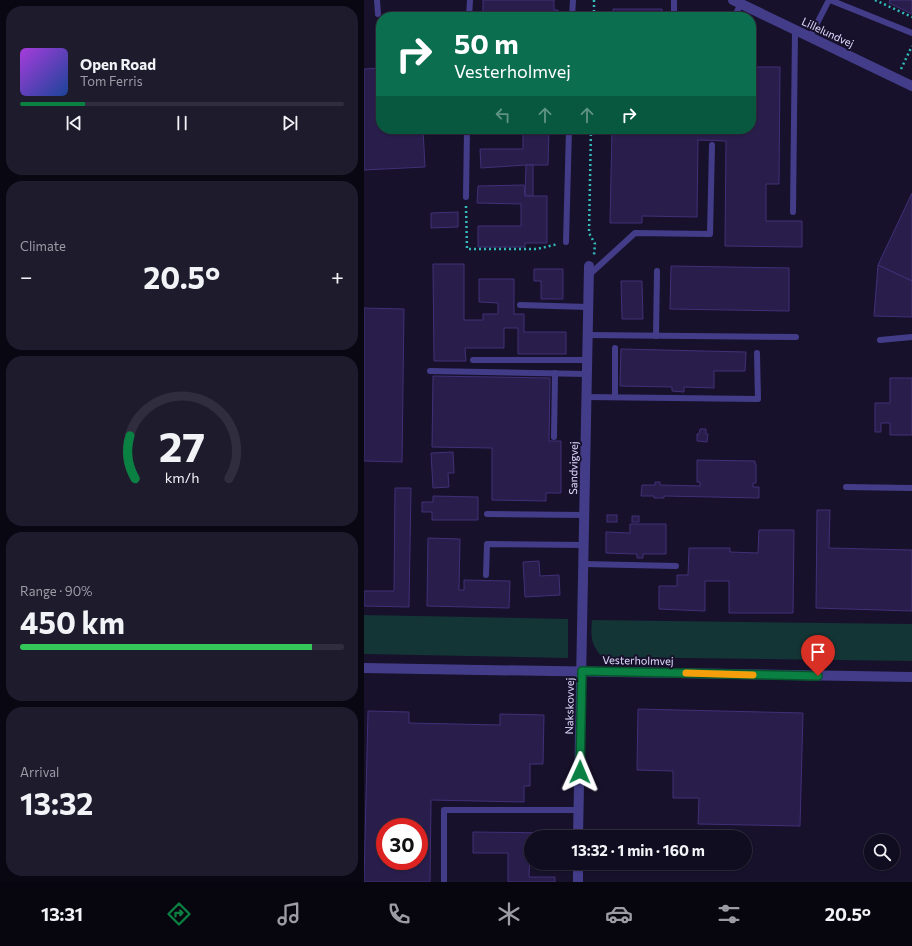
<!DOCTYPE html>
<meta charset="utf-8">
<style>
:root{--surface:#110d20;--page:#1e1b2d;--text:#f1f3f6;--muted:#9c9ca5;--line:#302d3e;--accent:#0b8043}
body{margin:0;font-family:Commissioner,sans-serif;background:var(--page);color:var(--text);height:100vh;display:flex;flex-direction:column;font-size:15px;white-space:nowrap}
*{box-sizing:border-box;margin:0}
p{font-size:13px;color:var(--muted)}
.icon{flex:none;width:22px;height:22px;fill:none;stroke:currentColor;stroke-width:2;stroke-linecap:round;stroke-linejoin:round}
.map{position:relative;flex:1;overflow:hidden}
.side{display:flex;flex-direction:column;gap:6px;padding:6px;background:#090712;width:364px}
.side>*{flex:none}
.hud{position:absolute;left:12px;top:12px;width:380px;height:122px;border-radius:16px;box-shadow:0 1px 3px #0004,0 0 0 1px var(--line);background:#0b6e4f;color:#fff;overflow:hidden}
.fabs{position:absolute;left:500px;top:834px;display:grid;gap:8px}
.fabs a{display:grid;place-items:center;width:36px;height:36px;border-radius:50%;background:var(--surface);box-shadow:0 1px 3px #0004,0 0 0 1px var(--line);font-size:20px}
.speed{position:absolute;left:12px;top:818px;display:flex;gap:8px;font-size:20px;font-weight:700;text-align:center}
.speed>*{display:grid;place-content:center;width:52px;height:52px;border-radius:50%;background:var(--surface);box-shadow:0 1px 3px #0004,0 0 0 1px var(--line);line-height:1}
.speed .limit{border:6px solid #d22;background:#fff;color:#111}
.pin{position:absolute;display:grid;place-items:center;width:34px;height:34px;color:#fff;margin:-41px -17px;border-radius:50% 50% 50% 0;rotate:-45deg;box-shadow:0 0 4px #0007}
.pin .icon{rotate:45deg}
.me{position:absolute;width:44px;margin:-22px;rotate:1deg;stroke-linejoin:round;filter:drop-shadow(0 0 3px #0008)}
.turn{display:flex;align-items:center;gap:14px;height:84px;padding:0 12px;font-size:18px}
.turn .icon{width:52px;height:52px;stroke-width:2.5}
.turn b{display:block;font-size:28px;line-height:34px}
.lanes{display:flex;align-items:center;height:38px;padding:0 12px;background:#0003;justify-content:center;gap:20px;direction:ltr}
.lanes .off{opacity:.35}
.big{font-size:30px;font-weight:700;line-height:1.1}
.side .widget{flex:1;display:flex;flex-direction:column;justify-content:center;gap:6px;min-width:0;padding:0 14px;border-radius:16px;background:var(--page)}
.side .dial{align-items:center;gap:0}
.dial svg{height:104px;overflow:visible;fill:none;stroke:var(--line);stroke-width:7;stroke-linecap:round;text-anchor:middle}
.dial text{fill:var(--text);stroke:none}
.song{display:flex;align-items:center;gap:12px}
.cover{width:48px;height:48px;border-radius:6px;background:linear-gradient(135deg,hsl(280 70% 55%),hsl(220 70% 35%))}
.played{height:4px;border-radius:2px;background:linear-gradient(90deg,var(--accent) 20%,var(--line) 20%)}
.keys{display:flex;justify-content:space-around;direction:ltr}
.heat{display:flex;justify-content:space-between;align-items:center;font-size:22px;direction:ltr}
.charge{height:6px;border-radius:3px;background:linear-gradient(90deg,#34c759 90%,var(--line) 0)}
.trip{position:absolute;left:160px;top:830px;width:228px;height:40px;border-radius:20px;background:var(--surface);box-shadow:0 1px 3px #0004,0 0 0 1px var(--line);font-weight:700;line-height:40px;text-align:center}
.dock{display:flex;height:64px;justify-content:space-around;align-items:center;background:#07050d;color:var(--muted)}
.dock .icon{width:28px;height:28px}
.dock .selected{color:var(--accent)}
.dock b{font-size:18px;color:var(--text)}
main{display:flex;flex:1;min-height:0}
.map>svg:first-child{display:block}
</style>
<main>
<section class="side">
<div class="widget">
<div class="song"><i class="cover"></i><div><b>Open Road</b><p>Tom Ferris</p></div></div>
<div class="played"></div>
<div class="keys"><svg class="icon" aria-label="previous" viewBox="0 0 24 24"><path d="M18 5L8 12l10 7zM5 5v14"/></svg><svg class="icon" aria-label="pause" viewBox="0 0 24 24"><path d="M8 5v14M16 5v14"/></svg><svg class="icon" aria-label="next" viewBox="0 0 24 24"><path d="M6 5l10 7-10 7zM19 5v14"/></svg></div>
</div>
<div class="widget"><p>Climate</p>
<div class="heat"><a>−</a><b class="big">20.5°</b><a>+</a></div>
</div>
<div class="widget dial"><svg viewBox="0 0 100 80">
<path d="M14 69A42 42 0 1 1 86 69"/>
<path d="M14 69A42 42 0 0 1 10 36" stroke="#0b8043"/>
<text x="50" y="56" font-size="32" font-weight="700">27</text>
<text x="50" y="72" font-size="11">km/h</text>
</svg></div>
<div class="widget"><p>Range · 90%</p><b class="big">450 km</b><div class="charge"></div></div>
<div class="widget"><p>Arrival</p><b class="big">13:32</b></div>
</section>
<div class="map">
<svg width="548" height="882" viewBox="0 0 548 882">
<rect width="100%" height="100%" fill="#17112b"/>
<g fill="#143535">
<polygon points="0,615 204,619 204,658 0,654"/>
<path d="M 228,620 L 548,624 L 548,661 L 238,657 C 226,643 227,637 228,620 Z"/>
</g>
<g fill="#291d4c" stroke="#413077" fill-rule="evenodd">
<polygon points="119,0 190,0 190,10 194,10 193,17 155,17 155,15 119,14"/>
<polygon points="525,0 548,0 548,14 525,3 526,1"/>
<polygon points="249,9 298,9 297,17 249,17"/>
<polygon points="387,67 416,67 415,184 402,184 402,221 438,221 438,247 361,246 362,141 334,140 333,217 278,216 278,223 246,223 248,129 387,129"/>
<polygon points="17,68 17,129 59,129 61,167 0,170 0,69"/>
<polygon points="159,129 185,129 184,165 162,165 117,168 116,149 159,149"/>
<polygon points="162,165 169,165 169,196 161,196"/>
<polygon points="160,185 161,196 183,196 183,243 161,243 161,247 114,247 114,226 157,226 157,204 113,203 114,186"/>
<polygon points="548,193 548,281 514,265"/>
<polygon points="94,212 94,227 67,228 67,213"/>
<polygon points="69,264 100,264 100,320 119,320 119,314 134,314 134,303 115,302 115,279 150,279 150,314 160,314 160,332 202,332 202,354 154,354 154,328 140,328 140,348 101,348 102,361 70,361"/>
<polygon points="514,265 548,281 548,317 510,316"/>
<polygon points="307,266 425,268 425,311 306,309"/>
<polygon points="170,269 199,269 199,299 177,299 177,281 170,281"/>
<polygon points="257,281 278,281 279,319 258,319"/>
<polygon points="0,308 40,309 38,462 0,461"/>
<polygon points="257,349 382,352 381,371 350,371 350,388 320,387 320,392 308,391 308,387 256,386"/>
<polygon points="69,376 186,378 185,441 197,441 197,493 182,493 182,501 128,500 128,448 68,447"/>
<polygon points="526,378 548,378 548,435 526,435 526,423 517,423 517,432 511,432 511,403 526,403"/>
<polygon points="336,429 342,429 342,434 344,434 343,442 333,441 333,434 335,434"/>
<polygon points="89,452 90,473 84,473 85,487 69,488 67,453"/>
<polygon points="333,460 391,461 391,464 392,464 392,483 389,483 389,487 395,487 395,498 300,496 300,498 290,498 290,496 277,496 278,485 291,485 291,482 296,482 296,485 336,486 336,482 333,482"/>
<polygon points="31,488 47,488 45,607 0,606 0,591 30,591"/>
<polygon points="69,496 114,497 114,520 68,520 68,512 58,512 58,502 69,502"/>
<polygon points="453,510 466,510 465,548 548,550 548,611 452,608"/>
<rect x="243" y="515" width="10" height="7"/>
<rect x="268" y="516" width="7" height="6"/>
<polygon points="266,524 302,524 302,554 279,554 279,558 273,558 273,554 242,553 242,532 266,533"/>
<polygon points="395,530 430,530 429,613 365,613 365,581 341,581 341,611 295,609 295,586 313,586 313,575 324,575 325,548 366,548 366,552 394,553"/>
<polygon points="64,538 96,539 95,590 100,590 100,580 146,581 145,608 63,606"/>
<polygon points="175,561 176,576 195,575 196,595 161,597 159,562"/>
<polygon points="274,709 439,713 436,826 334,824 335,798 309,798 309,771 273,770"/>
<path d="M 4,711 L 45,712 L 45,723 L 136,725 L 136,714 L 180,715 L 179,764 L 166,764 L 166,786 L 160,786 L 160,802 L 67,800 L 66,882 L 0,882 ZM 21,827 L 55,827 L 55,861 L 21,861 Z"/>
<polygon points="109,832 191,833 191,837 167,837 167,854 166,854 165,877 191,877 191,882 144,882 144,853 109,853"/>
</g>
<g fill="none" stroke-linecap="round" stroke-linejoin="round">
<g stroke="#32bcba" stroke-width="2.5" stroke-dasharray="2 3" stroke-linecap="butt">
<polyline points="511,0 548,17"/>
<polyline points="22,14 34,14"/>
<polyline points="230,17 230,0"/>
<polyline points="537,69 548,46"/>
<polyline points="227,129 225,233 231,244 230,255"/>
<polyline points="102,206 103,249 173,249 194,244"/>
</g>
<g stroke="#433d89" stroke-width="6">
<polyline points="13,0 14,14"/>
<polyline points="466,0 548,33"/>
<polyline points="105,17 106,0"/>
<polyline points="208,17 209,0"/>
<polyline points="310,17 310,0"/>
<polyline points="370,17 377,4"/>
<polyline points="446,37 465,0"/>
<polyline points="102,197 103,129"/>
<polyline points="429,212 431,30"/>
<polyline points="202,242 205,129"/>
<polyline points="225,275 271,233 346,234 348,145"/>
<polyline points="156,305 224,307"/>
<polyline points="223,335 432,337"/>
<polyline points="292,336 293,271"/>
<polyline points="516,340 548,337"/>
<polyline points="109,360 223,360"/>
<polyline points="66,371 222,374"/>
<polyline points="222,397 394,399 393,353"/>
<polyline points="251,397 251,348"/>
<polyline points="190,437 191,373"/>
<polyline points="482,487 548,488"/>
<polyline points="123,514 220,515"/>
<polyline points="219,564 312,566"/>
<polyline points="122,575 123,544 220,545"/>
<polyline points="80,882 80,810 215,810"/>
</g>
<g stroke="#433d89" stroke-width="10">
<polyline points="369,0 548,86"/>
<polyline points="214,837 225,266"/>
<polyline points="214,882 214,863"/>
</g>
<polyline stroke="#433d89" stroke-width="10" points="0,668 548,677"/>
</g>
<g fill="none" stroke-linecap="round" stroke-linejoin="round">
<defs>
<polyline id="route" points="216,772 218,671 454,676"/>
</defs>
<use href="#route" stroke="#07532c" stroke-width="10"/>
<use href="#route" stroke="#0b8043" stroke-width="7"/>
<polyline stroke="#f59e0b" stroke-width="7" points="322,673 389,675"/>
</g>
<g text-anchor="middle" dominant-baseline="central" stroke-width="4" stroke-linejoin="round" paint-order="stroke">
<g font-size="11" fill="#e1dbff" stroke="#17112b">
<text transform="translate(464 32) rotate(25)">Lillelundvej</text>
<text transform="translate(209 468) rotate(-89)">Sandvigvej</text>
<text transform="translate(274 660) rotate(1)">Vesterholmvej</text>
<text transform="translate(205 706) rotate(-89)">Nakskovvej</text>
</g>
</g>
</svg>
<div class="fabs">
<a><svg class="icon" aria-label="search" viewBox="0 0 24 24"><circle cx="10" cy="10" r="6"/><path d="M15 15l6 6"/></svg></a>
</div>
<div class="speed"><div class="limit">30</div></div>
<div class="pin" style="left:454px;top:676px;background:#d93025"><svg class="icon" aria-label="arrive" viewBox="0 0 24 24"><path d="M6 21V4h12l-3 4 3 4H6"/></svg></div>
<svg class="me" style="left:216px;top:772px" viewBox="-20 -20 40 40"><path d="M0-17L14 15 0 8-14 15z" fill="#0b8043" stroke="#fff" stroke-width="4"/></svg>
<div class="trip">13:32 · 1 min · 160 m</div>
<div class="hud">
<div class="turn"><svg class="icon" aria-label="right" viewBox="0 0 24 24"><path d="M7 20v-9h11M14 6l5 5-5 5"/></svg><div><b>50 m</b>Vesterholmvej</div></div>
<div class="lanes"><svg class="icon off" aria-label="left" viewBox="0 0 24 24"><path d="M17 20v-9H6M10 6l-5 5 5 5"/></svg><svg class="icon off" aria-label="ahead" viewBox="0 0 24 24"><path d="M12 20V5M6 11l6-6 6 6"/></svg><svg class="icon off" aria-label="ahead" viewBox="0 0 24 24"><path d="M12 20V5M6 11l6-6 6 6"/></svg><svg class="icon" aria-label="right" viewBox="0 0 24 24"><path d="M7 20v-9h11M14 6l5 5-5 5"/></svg></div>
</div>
</div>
</main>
<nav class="dock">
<b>13:31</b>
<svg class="icon selected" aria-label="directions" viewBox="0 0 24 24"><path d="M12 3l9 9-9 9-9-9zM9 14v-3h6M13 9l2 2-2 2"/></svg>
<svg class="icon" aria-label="music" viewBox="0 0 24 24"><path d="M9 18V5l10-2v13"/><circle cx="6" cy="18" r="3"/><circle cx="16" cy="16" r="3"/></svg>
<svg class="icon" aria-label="phone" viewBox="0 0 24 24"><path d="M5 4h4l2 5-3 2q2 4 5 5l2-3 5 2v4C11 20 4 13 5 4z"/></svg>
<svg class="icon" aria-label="climate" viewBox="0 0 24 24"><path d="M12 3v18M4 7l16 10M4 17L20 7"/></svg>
<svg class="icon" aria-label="car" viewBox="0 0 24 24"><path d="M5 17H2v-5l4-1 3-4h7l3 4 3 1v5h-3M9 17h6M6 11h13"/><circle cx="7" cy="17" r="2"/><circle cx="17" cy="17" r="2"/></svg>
<svg class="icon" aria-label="filters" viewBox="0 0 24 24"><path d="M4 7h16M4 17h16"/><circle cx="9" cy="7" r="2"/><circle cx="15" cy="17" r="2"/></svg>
<b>20.5°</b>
</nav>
